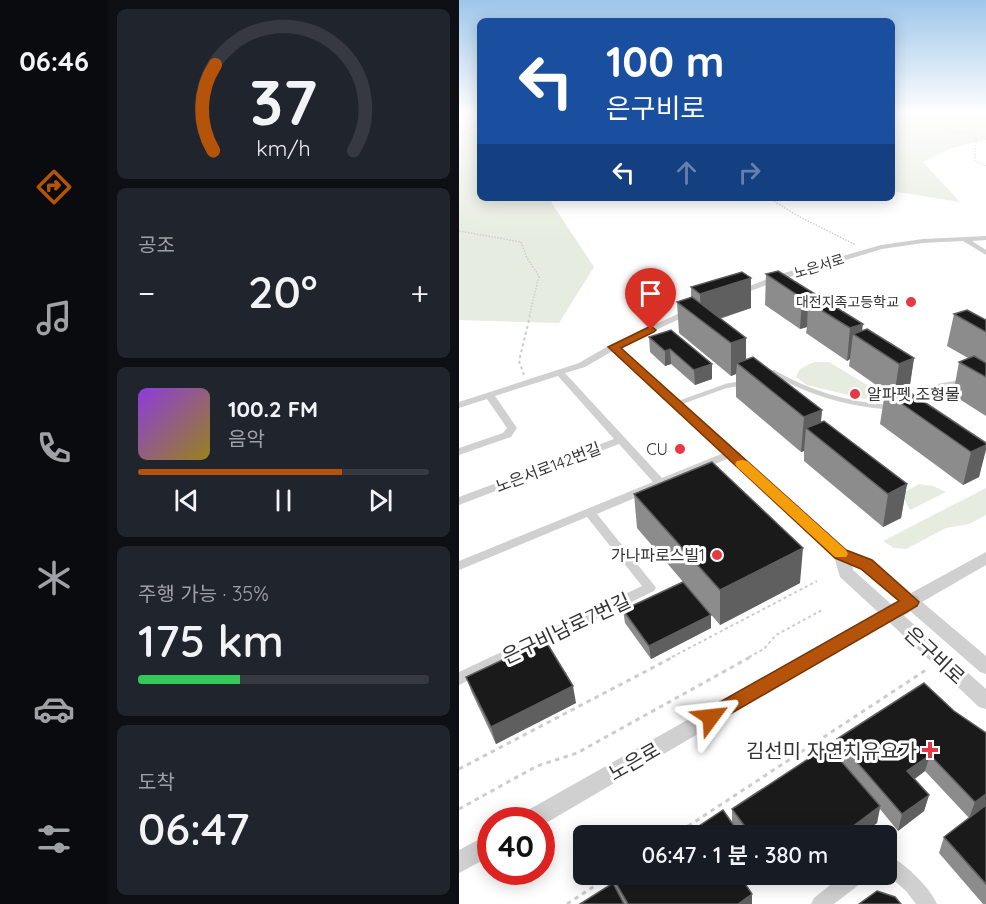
<!DOCTYPE html>
<html lang="ko">
<meta charset="utf-8">
<style>
:root{--surface:#171b24;--page:#20242c;--text:#f1f3f6;--muted:#9ea1a6;--line:#363941;--accent:#b45309}
body{margin:0;font-family:Quicksand,"Noto Sans KR",sans-serif;background:var(--page);color:var(--text);height:100vh;display:flex;flex-direction:column;font-size:22px;white-space:nowrap}
*{box-sizing:border-box;margin:0}
p{font-size:20px;color:var(--muted)}
.icon{flex:none;width:33px;height:33px;fill:none;stroke:currentColor;stroke-width:2;stroke-linecap:round;stroke-linejoin:round}
.map{position:relative;flex:1;overflow:hidden}
.details{display:flex;flex-direction:column;gap:9px;padding:9px;background:#0d0f14;width:351px}
.details>*{flex:none}
.hud{position:absolute;left:18px;top:18px;width:418px;height:183px;border-radius:9px;box-shadow:0 3px 15px #0003;background:#1a4fa0;color:#fff;overflow:hidden}
.speed{position:absolute;left:18px;top:807px;display:flex;gap:12px;font-size:30px;font-weight:700;text-align:center}
.speed>*{display:grid;place-content:center;width:78px;height:78px;border-radius:50%;background:var(--surface);box-shadow:0 3px 15px #0003;line-height:1}
.speed .limit{border:9px solid #d22;background:#fff;color:#111}
.pin{position:absolute;display:grid;place-items:center;width:51px;height:51px;color:#fff;margin:-62px -26px;border-radius:50% 50% 50% 0;rotate:-45deg;box-shadow:0 0 6px #0007}
.pin .icon{rotate:45deg}
.me{position:absolute;width:66px;margin:-33px;rotate:60deg;stroke-linejoin:round;filter:drop-shadow(0 0 4px #0008)}
.turn{display:flex;align-items:center;gap:21px;height:126px;padding:0 30px;font-size:27px}
.turn .icon{width:78px;height:78px;stroke-width:2.5}
.turn b{display:block;font-size:42px;line-height:51px}
.lanes{display:flex;align-items:center;height:57px;padding:0 30px;background:#0003;justify-content:center;gap:30px;direction:ltr}
.lanes .off{opacity:.35}
.big{font-size:45px;font-weight:600;line-height:1.1}
.details .card{flex:1;display:flex;flex-direction:column;justify-content:center;gap:9px;min-width:0;padding:0 21px;border-radius:9px;background:var(--page)}
.details .dial{align-items:center;gap:0}
.dial svg{height:156px;overflow:visible;fill:none;stroke:var(--line);stroke-width:7;stroke-linecap:round;text-anchor:middle}
.dial text{fill:var(--text);stroke:none}
.song{display:flex;align-items:center;gap:18px}
.cover{width:72px;height:72px;border-radius:9px;background:linear-gradient(135deg,hsl(270 70% 55%),hsl(50 70% 35%))}
.played{height:6px;border-radius:3px;background:linear-gradient(90deg,var(--accent) 70%,var(--line) 70%)}
.keys{display:flex;justify-content:space-around;direction:ltr}
.heat{display:flex;justify-content:space-between;align-items:center;font-size:33px;direction:ltr}
.charge{height:9px;border-radius:4px;background:linear-gradient(90deg,#34c759 35%,var(--line) 0)}
.trip{position:absolute;left:114px;top:825px;width:324px;height:60px;border-radius:9px;background:var(--surface);box-shadow:0 3px 15px #0003;font-weight:600;line-height:60px;text-align:center}
main{display:flex;flex:1;min-height:0}
.dock{display:flex;flex-direction:column;width:108px;justify-content:space-around;align-items:center;background:#090b0e;color:var(--muted)}
.dock .icon{width:42px;height:42px}
.dock .current{color:var(--accent)}
.dock b{font-size:27px;color:var(--text)}
.map>svg:first-child{display:block}
</style>
<main>
<nav class="dock">
<b>06:46</b>
<svg class="icon current" aria-label="directions" viewBox="0 0 24 24"><path d="M12 3l9 9-9 9-9-9zM9 14v-3h6M13 9l2 2-2 2"/></svg>
<svg class="icon" aria-label="music" viewBox="0 0 24 24"><path d="M9 18V5l10-2v13"/><circle cx="6" cy="18" r="3"/><circle cx="16" cy="16" r="3"/></svg>
<svg class="icon" aria-label="phone" viewBox="0 0 24 24"><path d="M5 4h4l2 5-3 2q2 4 5 5l2-3 5 2v4C11 20 4 13 5 4z"/></svg>
<svg class="icon" aria-label="climate" viewBox="0 0 24 24"><path d="M12 3v18M4 7l16 10M4 17L20 7"/></svg>
<svg class="icon" aria-label="car" viewBox="0 0 24 24"><path d="M5 17H2v-5l4-1 3-4h7l3 4 3 1v5h-3M9 17h6M6 11h13"/><circle cx="7" cy="17" r="2"/><circle cx="17" cy="17" r="2"/></svg>
<svg class="icon" aria-label="filters" viewBox="0 0 24 24"><path d="M4 7h16M4 17h16"/><circle cx="9" cy="7" r="2"/><circle cx="15" cy="17" r="2"/></svg>
</nav>
<section class="details">
<div class="card dial"><svg viewBox="0 0 100 80">
<path d="M14 69A42 42 0 1 1 86 69"/>
<path d="M14 69A42 42 0 0 1 15 25" stroke="#b45309"/>
<text x="50" y="56" font-size="32" font-weight="700">37</text>
<text x="50" y="72" font-size="11">km/h</text>
</svg></div>
<div class="card"><p>공조</p>
<div class="heat"><a>−</a><b class="big">20°</b><a>+</a></div>
</div>
<div class="card">
<div class="song"><i class="cover"></i><div><b>100.2 FM</b><p>음악</p></div></div>
<div class="played"></div>
<div class="keys"><svg class="icon" aria-label="previous" viewBox="0 0 24 24"><path d="M18 5L8 12l10 7zM5 5v14"/></svg><svg class="icon" aria-label="pause" viewBox="0 0 24 24"><path d="M8 5v14M16 5v14"/></svg><svg class="icon" aria-label="next" viewBox="0 0 24 24"><path d="M6 5l10 7-10 7zM19 5v14"/></svg></div>
</div>
<div class="card"><p>주행 가능 · 35%</p><b class="big">175 km</b><div class="charge"></div></div>
<div class="card"><p>도착</p><b class="big">06:47</b></div>
</section>
<div class="map">
<svg width="527" height="904" viewBox="0 0 527 904">
<rect width="100%" height="100%" fill="#fff"/>
<g fill="#e6ecdf">
<polygon points="0,113 21,113 21,198 101,198 92,202 135,267 100,323 0,320"/>
<polygon points="434,113 527,113 527,140 493,148 464,162 501,202 438,192 434,189"/>
<polygon points="355,362 370,362 418,391 406,399 348,385 337,377 341,369"/>
<polygon points="460,484 474,486 487,492 451,510 446,501 446,492"/>
<polygon points="527,488 527,515 510,524 487,528 447,549 435,548 424,541"/>
</g>
<g fill="none" stroke-linecap="round" stroke-linejoin="round">
<g stroke="#cdcdcd" stroke-width="1.5" stroke-dasharray="1.5 1.5" stroke-linecap="butt">
<polyline points="434,115 462,124 513,135 517,139 516,161 527,166"/>
<polyline points="0,136 21,123"/>
<polyline points="0,145 0,154"/>
<polyline points="310,198 339,216 395,244 394,246"/>
<polyline points="0,231 62,242 68,258 80,276 70,317"/>
</g>
<g stroke="#cdcdcd" stroke-width="2" stroke-dasharray="3 3" stroke-linecap="butt">
<polyline points="65,375 60,361 71,316"/>
<polyline points="213,657 358,581"/>
<polyline points="290,657 305,649 317,635 363,610"/>
</g>
<g stroke="#cdcdcd" stroke-width="3" stroke-dasharray="4.5 4.5" stroke-linecap="butt">
<polyline points="0,769 216,656"/>
<polyline points="0,809 78,766 118,753 293,656"/>
<polyline points="214,836 470,668"/>
<polyline points="108,904 154,874"/>
</g>
<g stroke="#d0d0d0" stroke-width="4.5">
<path d="M 310,374 L 314,372 C 350,393 387,404 428,407"/>
<polyline points="217,404 267,386 284,383"/>
<polyline points="458,404 480,386 502,382"/>
</g>
<g fill="#d0d0d0" fill-rule="evenodd">
<polygon points="527,236 527,240 513,241 527,250 527,255 504,241 464,243 423,249 324,279 283,294 277,294 276,292 318,275 422,245 464,239"/>
<polygon points="232,308 235,308 235,312 157,349 126,367 106,373 203,478 267,452 275,452 276,454 275,456 138,514 195,585 197,588 195,591 0,685 0,672 183,586 128,517 0,570 0,561 194,482 160,444 0,505 0,497 155,439 99,376 36,396 58,428 52,437 0,455 0,448 44,433 48,428 28,399 0,408 0,402 120,363 151,345"/>
<path d="M 432,857 C 447,864 472,889 478,904 L 457,904 L 447,891 L 428,874 L 428,858 Z"/>
<polygon points="385,874 408,874 406,880 375,904 352,904 355,898"/>
</g>
<g fill="#d0d0d0" fill-rule="evenodd">
<polygon points="154,344 158,345 388,550 414,560 452,593 527,552 527,565 463,602 527,656 527,674 521,672 402,568 393,564 394,570 527,689 527,709 520,707 430,622 82,826 82,820 62,820 64,813 419,612 381,577 375,556 150,349 148,347"/>
<polygon points="32,833 32,856 0,873 0,850"/>
</g>
<path fill="#bdbdbd" fill-rule="evenodd" d="M 452,594 L 459,596 L 461,601 C 455,612 437,622 425,618 L 423,613 L 425,608 Z"/>
</g>
<g fill="#8c8c8c">
<polygon points="307,274 356,294 355,300 403,331 455,358 450,391 527,443 520,477 504,485 421,424 426,392 427,392 390,366 391,359 388,361 347,333 348,327 341,329 306,305"/>
<polygon points="292,278 292,308 261,319 287,338 287,360 363,410 362,422 448,484 442,518 424,527 345,461 345,451 342,452 277,397 277,374 272,376 220,333 218,302 232,298 232,287"/>
<polygon points="495,314 527,320 527,416 494,395 500,362 509,358 488,346"/>
<polygon points="212,330 253,379 236,385 212,364 206,366 191,352 190,337"/>
<polygon points="175,494 341,583 261,625 178,528"/>
<polygon points="164,610 252,615 252,628 192,659 166,623"/>
<polygon points="7,677 117,703 37,744 13,693"/>
<polygon points="495,711 527,733 527,904 524,904 480,853 485,837 510,818 466,771 455,779 470,795 465,811 439,831 421,809 418,823 400,836 225,836 273,823 273,809 375,754 378,739"/>
<polygon points="164,874 285,874 285,882 293,904 121,904 157,890 155,880"/>
</g>
<g fill="#5f5f5f">
<polygon points="292,278 292,308 246,323 242,320 241,294"/>
<polygon points="356,294 355,305 349,302 348,327 341,329 343,298"/>
<polygon points="404,324 402,339 394,334 391,359 388,361 391,328"/>
<polygon points="287,338 287,371 278,363 277,374 272,376 272,343"/>
<polygon points="211,349 212,364 206,366 206,351"/>
<polygon points="455,358 450,391 435,397 440,364"/>
<polygon points="253,364 253,379 236,385 235,370"/>
<polygon points="363,410 360,439 347,428 345,451 342,452 345,417"/>
<polygon points="527,445 527,450 520,477 504,485 512,452"/>
<polygon points="448,484 442,518 424,527 429,494"/>
<polygon points="344,548 341,583 261,625 261,590"/>
<polygon points="252,615 252,628 192,659 190,646"/>
<polygon points="114,686 117,703 37,744 32,727"/>
<polygon points="471,755 466,771 444,788 448,771"/>
<polygon points="527,794 527,805 510,818 516,802"/>
<polygon points="470,795 465,811 439,831 443,814"/>
<polygon points="421,806 418,823 400,836 381,836"/>
<polygon points="323,827 323,836 311,836"/>
<polygon points="284,874 285,874 285,889 281,876"/>
<polygon points="293,894 293,904 279,904"/>
</g>
<g fill="#1a1a1a" stroke="#5f5f5f" stroke-width="1.5">
<polygon points="319,271 356,294 343,298 307,274"/>
<polygon points="283,272 292,278 241,294 232,287"/>
<polygon points="233,297 287,338 272,343 218,302"/>
<polygon points="362,298 404,324 391,328 349,302"/>
<polygon points="508,310 527,320 527,332 495,314"/>
<polygon points="408,329 455,358 440,364 394,334"/>
<polygon points="212,330 253,364 235,370 211,349 206,351 190,337"/>
<polygon points="515,356 527,363 527,377 500,362"/>
<polygon points="294,357 363,410 345,417 278,363"/>
<polygon points="441,386 527,443 527,445 512,452 426,392"/>
<polygon points="365,421 448,484 429,494 347,428"/>
<polygon points="253,462 344,548 261,590 175,494"/>
<polygon points="224,582 252,615 190,646 164,610"/>
<polygon points="86,640 114,686 32,727 7,677"/>
<polygon points="465,683 495,711 527,733 527,794 516,802 471,755 448,771 470,795 443,814 378,739"/>
<polygon points="369,746 421,806 381,836 330,836 323,827 311,836 293,836 273,809"/>
<polygon points="527,805 527,884 485,837"/>
<polygon points="264,810 282,836 225,836"/>
<polygon points="164,874 284,874 281,876 293,894 279,904 169,904 155,880"/>
<polygon points="154,883 165,904 121,904"/>
<polygon points="418,891 436,897 442,904 400,904"/>
</g>
<linearGradient id="sky" x2="0" y2="1"><stop stop-color="#9ec6ea"/><stop offset="0.47" stop-color="#fff"/><stop offset="1" stop-color="#fff" stop-opacity="0"/></linearGradient>
<rect width="527" height="240" fill="url(#sky)"/>
<polygon fill="#b45309" stroke="#753606" stroke-width="1.5" points="192,326 197,330 195,332 162,348 387,550 413,560 460,602 458,606 252,725 245,723 242,717 245,711 440,601 402,569 376,558 149,347"/>
<polygon fill="#f59e0b" points="283,460 288,461 387,550 389,554 387,557 376,557 278,467 276,464 278,461"/>
<g fill="#e63946" stroke="#fff" stroke-width="2">
<circle cx="452" cy="302" r="6"/>
<circle cx="396" cy="394" r="6"/>
<circle cx="221" cy="449" r="6"/>
<circle cx="258" cy="555" r="6"/>
<path d="M468 741h6v6h6v6h-6v6h-6v-6h-6v-6h6z"/>
</g>
<g text-anchor="middle" dominant-baseline="central" stroke-width="6" stroke-linejoin="round" paint-order="stroke">
<g font-size="14" fill="#333" stroke="#fff">
<text transform="translate(360 266) rotate(-17)">노은서로</text>
</g>
<g font-size="14" fill="#333" stroke="#fff" text-anchor="end">
<text x="440" y="302">대전지족고등학교</text>
</g>
<g font-size="16" fill="#333" stroke="#fff" text-anchor="end">
<text x="408" y="394" text-anchor="start">알파펫 조형물</text>
<text x="209" y="449">CU</text>
<text x="246" y="555">가나파로스빌1</text>
</g>
<g font-size="16" fill="#333" stroke="#fff">
<text transform="translate(89 467) rotate(-21)">노은서로142번길</text>
</g>
<g font-size="20" fill="#333" stroke="#fff">
<text transform="translate(107 628) rotate(-25)">은구비남로7번길</text>
<text transform="translate(476 655) rotate(43)">은구비로</text>
<text transform="translate(175 761) rotate(-30)">노은로</text>
</g>
<g font-size="20" fill="#333" stroke="#fff" text-anchor="end">
<text x="458" y="750">김선미 자연치유요가</text>
</g>
</g>
</svg>
<div class="speed"><div class="limit">40</div></div>
<div class="pin" style="left:192px;top:330px;background:#d93025"><svg class="icon" aria-label="arrive" viewBox="0 0 24 24"><path d="M6 21V4h12l-3 4 3 4H6"/></svg></div>
<svg class="me" style="left:252px;top:717px" viewBox="-20 -20 40 40"><path d="M0-17L14 15 0 8-14 15z" fill="#b45309" stroke="#fff" stroke-width="4"/></svg>
<div class="trip">06:47 · 1 분 · 380 m</div>
<div class="hud">
<div class="turn"><svg class="icon" aria-label="left" viewBox="0 0 24 24"><path d="M17 20v-9H6M10 6l-5 5 5 5"/></svg><div><b>100 m</b>은구비로</div></div>
<div class="lanes"><svg class="icon" aria-label="left" viewBox="0 0 24 24"><path d="M17 20v-9H6M10 6l-5 5 5 5"/></svg><svg class="icon off" aria-label="ahead" viewBox="0 0 24 24"><path d="M12 20V5M6 11l6-6 6 6"/></svg><svg class="icon off" aria-label="right" viewBox="0 0 24 24"><path d="M7 20v-9h11M14 6l5 5-5 5"/></svg></div>
</div>
</div>
</main>
